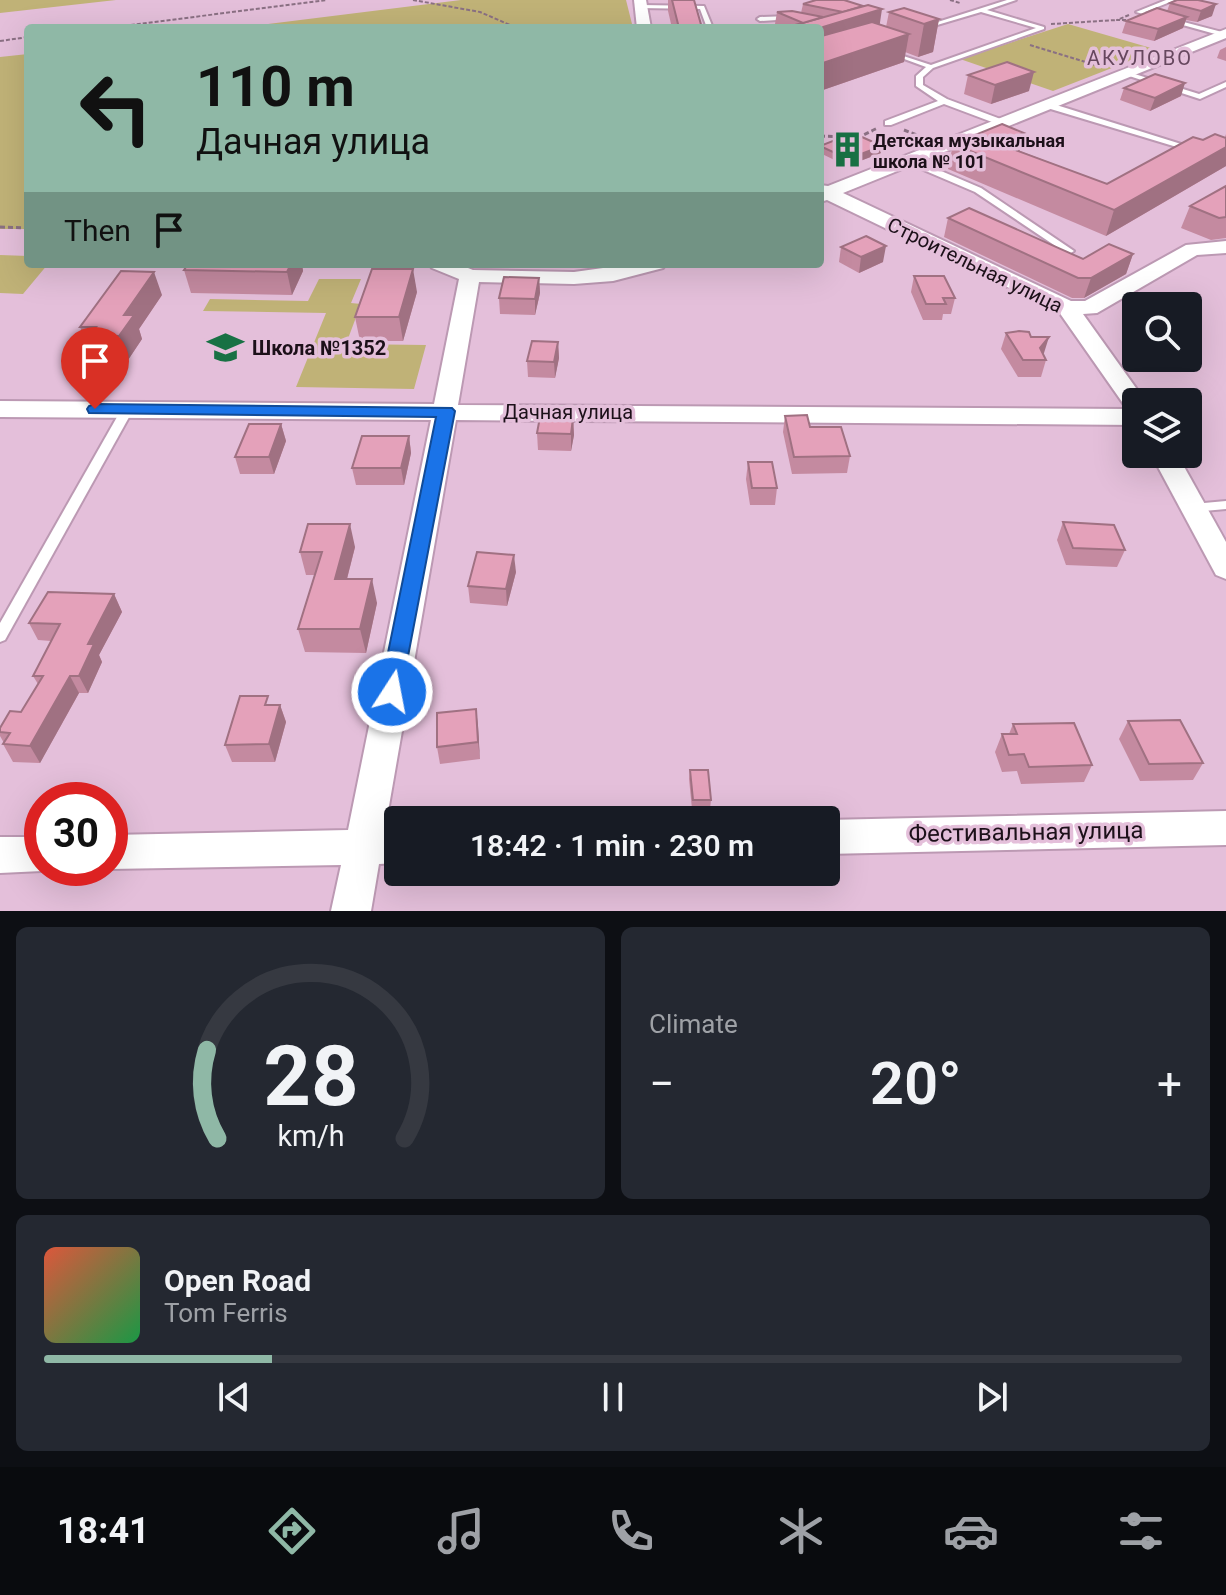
<!DOCTYPE html>
<meta charset="utf-8">
<style>
:root{--surface:#171b24;--page:#242831;--text:#f1f3f6;--muted:#9ea1a6;--line:#363941;--accent:#8fb8a6}
body{margin:0;font-family:Roboto,sans-serif;background:var(--page);color:var(--text);height:100vh;display:flex;flex-direction:column;font-size:30px;white-space:nowrap}
*{box-sizing:border-box;margin:0}
p{font-size:26px;color:var(--muted)}
.icon{flex:none;width:44px;height:44px;fill:none;stroke:currentColor;stroke-width:2;stroke-linecap:round;stroke-linejoin:round}
.map{position:relative;height:911px;overflow:hidden}
.sheet{display:flex;flex-direction:column;gap:16px;padding:16px;background:#0d0f14;flex:1}
.sheet>*{flex:none}
.hud{position:absolute;left:24px;top:24px;width:800px;height:244px;border-radius:8px;box-shadow:0 8px 32px #0002;background:#8fb8a6;color:#111;overflow:hidden}
.controls{position:absolute;left:1122px;top:292px;display:grid;gap:16px}
.controls a{display:grid;place-items:center;width:80px;height:80px;border-radius:8px;background:var(--surface);box-shadow:0 8px 32px #0002;font-size:40px}
.speed{position:absolute;left:24px;top:782px;display:flex;gap:16px;font-size:40px;font-weight:700;text-align:center}
.speed>*{display:grid;place-content:center;width:104px;height:104px;border-radius:50%;background:var(--surface);box-shadow:0 8px 32px #0002;line-height:1}
.speed .limit{border:12px solid #d22;background:#fff;color:#111}
.pin{position:absolute;display:grid;place-items:center;width:68px;height:68px;color:#fff;margin:-82px -34px;border-radius:50% 50% 50% 0;rotate:-45deg;box-shadow:0 0 8px #0007}
.pin .icon{rotate:45deg}
.me{position:absolute;width:88px;margin:-44px;rotate:11deg;stroke-linejoin:round;filter:drop-shadow(0 0 6px #0008)}
.turn{display:flex;align-items:center;gap:28px;height:168px;padding:0 40px;font-size:36px}
.turn .icon{width:104px;height:104px;stroke-width:2.5}
.turn b{display:block;font-size:56px;line-height:68px}
.then{display:flex;align-items:center;height:76px;padding:0 40px;background:#0003;gap:16px;font-size:30px}
.big{font-size:60px;font-weight:600;line-height:1.1}
.sheet .tile{flex:1;display:flex;flex-direction:column;justify-content:center;gap:12px;min-width:0;padding:0 28px;border-radius:12px;background:var(--page)}
.sheet .dial{align-items:center;gap:0}
.dial svg{height:208px;overflow:visible;fill:none;stroke:var(--line);stroke-width:7;stroke-linecap:round;text-anchor:middle}
.dial text{fill:var(--text);stroke:none}
.song{display:flex;align-items:center;gap:24px}
.cover{width:96px;height:96px;border-radius:12px;background:linear-gradient(135deg,hsl(10 70% 55%),hsl(140 70% 35%))}
.played{height:8px;border-radius:4px;background:linear-gradient(90deg,var(--accent) 20%,var(--line) 20%)}
.keys{display:flex;justify-content:space-around;direction:ltr}
.heat{display:flex;justify-content:space-between;align-items:center;font-size:44px;direction:ltr}
.sheet .tiles{flex:1;display:grid;gap:16px;grid-template-columns:1fr 1fr}
.tile:last-child{grid-column:span 2}
.trip{position:absolute;left:384px;top:806px;width:456px;height:80px;border-radius:8px;background:var(--surface);box-shadow:0 8px 32px #0002;font-weight:600;line-height:80px;text-align:center}
.tabs{display:flex;height:128px;justify-content:space-around;align-items:center;background:#090b0e;color:var(--muted)}
.tabs .icon{width:56px;height:56px}
.tabs .current{color:var(--accent)}
.tabs b{font-size:36px;color:var(--text)}
.map>svg:first-child{display:block}
</style>
<div class="map">
<svg width="1226" height="911" viewBox="0 0 1226 911">
<rect width="100%" height="100%" fill="#e4bfda"/>
<g fill="#c0b277">
<polygon points="0,0 116,0 0,13"/>
<polygon points="461,0 626,0 633,28 235,28"/>
<polygon points="1068,24 1158,50 1053,91 960,59"/>
<polygon points="28,54 28,229 0,229 0,57"/>
<polygon points="0,255 28,256 28,264 48,264 23,294 0,293"/>
<polygon points="319,279 361,279 351,303 361,304 346,344 426,345 414,389 296,387 326,313 203,311 210,299 308,301"/>
</g>
<g fill="none" stroke-linecap="round" stroke-linejoin="round">
<defs>
<g id="service">
<polygon points="1007,0 1016,0 987,10 1044,27 1044,29 933,68 923,77 923,85 947,99 1006,121 1006,125 1000,125 944,104 891,125 885,125 885,121 938,101 916,86 916,76 926,67 888,53 888,51 931,65 1036,28 981,12 927,28 922,27"/>
<polygon points="1166,0 1175,0 1145,12 1226,33 1226,37 1136,12"/>
<polygon points="641,5 704,6 713,28 707,28 700,9 639,8"/>
<polygon points="790,16 792,19 760,21 757,19 760,17"/>
<polygon points="1125,71 1199,94 1226,82 1226,87 1200,99 1123,74 1122,73"/>
<polygon points="1044,103 1050,103 1197,149 1190,151 1044,107"/>
<polygon points="907,159 913,159 981,188 1074,251 1069,254 1066,253 975,192 907,163"/>
<polygon points="127,407 133,410 5,640 0,642 0,623 121,410"/>
<polygon points="1226,501 1226,509 1193,512 1187,508 1193,504"/>
</g>
<g id="minor">
<polygon points="634,0 646,0 651,28 637,28"/>
<polygon points="1226,29 1226,38 843,193 1071,301 1085,301 1186,245 1226,241 1226,253 1197,255 1097,313 1083,314 1146,402 1136,402 1136,425 456,420 385,829 398,829 398,863 379,864 371,911 331,911 341,865 110,869 106,868 110,868 110,835 348,830 431,420 0,417 0,401 434,404 459,279 432,268 429,264 458,264 473,270 574,272 632,264 666,264 663,268 613,281 574,284 479,282 458,405 1127,409 1059,312 827,200 820,202 820,185 828,186"/>
<polygon points="1151,454 1177,454 1226,542 1226,579 1216,575"/>
<polygon points="1226,811 1226,845 826,854 826,820"/>
<polygon points="0,837 42,837 42,868 51,868 42,871 0,873"/>
</g>
</defs>
<use href="#service" stroke="#bc99b3" stroke-width="4"/>
<use href="#minor" stroke="#bc99b3" stroke-width="4"/>
<g stroke="#8a7083" stroke-width="2" stroke-dasharray="4 2" stroke-linecap="butt">
<polyline points="413,0 480,12 517,28"/>
<polyline points="950,0 960,3"/>
<polyline points="1129,15 1117,20 1131,20"/>
<polyline points="1051,24 1117,20"/>
<polyline points="107,28 327,0"/>
<polyline points="0,41 28,37"/>
<polyline points="1030,45 1102,67"/>
</g>
<g stroke="#8a7083" stroke-width="3" stroke-dasharray="5 3" stroke-linecap="butt">
<polyline points="904,130 922,137"/>
<polyline points="820,136 850,137"/>
<polyline points="857,138 878,128"/>
<polyline points="0,227 28,228"/>
</g>
<use href="#service" fill="#fff" fill-rule="evenodd"/>
<use href="#minor" fill="#fff" fill-rule="evenodd"/>
</g>
<g fill="#c48aa0">
<polygon points="668,0 694,0 702,28 672,28 668,11"/>
<polygon points="816,0 886,27 889,12 939,19 933,52 918,57 905,52 904,62 820,91 820,28 785,28 775,24 777,12 801,13 803,4"/>
<polygon points="1177,0 1212,16 1197,22 1186,20 1183,28 1154,41 1122,33 1126,21 1167,11 1170,3"/>
<polygon points="1226,47 1226,61 1217,58 1220,50"/>
<polygon points="968,75 1029,91 991,104 964,94"/>
<polygon points="1124,88 1181,96 1150,111 1120,100"/>
<polygon points="1226,134 1226,166 1106,236 948,169 953,144 1020,151 1107,184 1203,140 1225,137"/>
<polygon points="820,145 881,153 847,166 820,153"/>
<polygon points="1226,186 1226,238 1211,240 1181,228 1190,206"/>
<polygon points="948,218 1083,259 1133,254 1126,274 1084,298 1072,298 944,237"/>
<polygon points="841,247 883,262 859,273 839,262"/>
<polygon points="188,264 302,264 303,271 292,295 191,293 184,270"/>
<polygon points="914,276 955,298 951,314 943,314 942,320 923,320 911,292"/>
<polygon points="539,278 540,293 535,315 500,314 499,298"/>
<polygon points="417,292 403,341 360,341 355,317"/>
<polygon points="162,295 139,329 142,339 128,360 99,359 96,350 89,350 80,327"/>
<polygon points="1006,333 1031,337 1046,360 1041,377 1018,377 1001,349"/>
<polygon points="558,342 559,358 555,378 528,377 527,361"/>
<polygon points="785,416 810,427 850,456 847,473 792,474 783,432"/>
<polygon points="573,418 574,435 571,451 538,450 537,433"/>
<polygon points="281,424 286,441 274,474 240,474 235,457"/>
<polygon points="409,436 411,453 404,485 356,485 352,468"/>
<polygon points="748,462 777,488 775,505 750,505 746,479"/>
<polygon points="1063,522 1125,550 1117,567 1066,565 1057,540"/>
<polygon points="355,547 347,579 377,603 366,653 305,652 298,629 315,575 306,575 300,552"/>
<polygon points="516,572 507,606 470,603 468,586"/>
<polygon points="114,594 122,612 99,655 102,662 88,693 79,693 40,763 13,762 3,744 4,743 0,736 0,728 21,712 38,684 33,676 51,641 38,640 29,623"/>
<polygon points="271,705 280,705 286,722 275,762 232,762 225,745"/>
<polygon points="476,709 480,759 440,764 437,747"/>
<polygon points="1128,721 1203,763 1193,780 1140,781 1119,739"/>
<polygon points="1013,724 1092,765 1084,782 1021,784 1017,771 1002,772 995,752 1002,734 1009,734"/>
<polygon points="690,770 711,800 710,809 692,809 689,779"/>
</g>
<g fill="#a07182">
<polygon points="1216,4 1212,16 1197,22 1201,11"/>
<polygon points="882,9 878,36 820,54 820,28"/>
<polygon points="1187,17 1183,28 1154,41 1158,29"/>
<polygon points="939,19 933,52 918,57 924,24"/>
<polygon points="909,34 904,62 820,91 820,64"/>
<polygon points="1034,72 1029,91 991,104 995,85"/>
<polygon points="1185,83 1181,96 1150,111 1155,98"/>
<polygon points="1024,133 1018,157 999,144"/>
<polygon points="882,146 881,153 847,166 848,159"/>
<polygon points="1226,147 1226,166 1106,236 1114,210"/>
<polygon points="886,246 883,262 859,273 861,257"/>
<polygon points="1133,254 1126,274 1084,298 1091,278"/>
<polygon points="291,264 302,264 303,271 292,295 287,272"/>
<polygon points="413,269 417,292 403,341 399,317"/>
<polygon points="154,272 162,295 139,329 142,339 128,360 119,336 124,315"/>
<polygon points="539,278 540,293 535,315 535,299"/>
<polygon points="1049,337 1044,353 1038,360 1040,348"/>
<polygon points="558,342 559,358 555,378 554,362"/>
<polygon points="573,418 574,435 571,451 571,434"/>
<polygon points="281,424 286,441 274,474 269,457"/>
<polygon points="409,436 411,453 404,485 401,468"/>
<polygon points="350,524 355,547 341,602 335,579"/>
<polygon points="514,555 516,572 507,606 506,589"/>
<polygon points="372,579 377,603 366,653 360,629"/>
<polygon points="114,594 122,612 99,655 102,662 88,693 79,676 88,644"/>
<polygon points="70,676 79,693 40,763 30,746"/>
<polygon points="280,705 286,722 275,762 269,744"/>
<polygon points="476,709 478,726 480,759 478,742"/>
</g>
<g fill="#e4a1ba" stroke="#a07182" stroke-width="2">
<polygon points="672,0 694,0 702,28 679,28"/>
<polygon points="816,0 844,0 863,6 843,12 803,4"/>
<polygon points="1177,0 1198,0 1216,4 1201,11 1170,3"/>
<polygon points="868,5 882,9 823,27 822,36 872,22 909,34 820,64 820,28 784,28"/>
<polygon points="904,8 939,19 924,24 889,12"/>
<polygon points="1157,8 1187,17 1158,29 1126,21"/>
<polygon points="792,11 823,17 803,23 777,12"/>
<polygon points="1007,62 1034,72 995,85 968,75"/>
<polygon points="1155,74 1185,83 1155,98 1124,88"/>
<polygon points="1002,124 1024,133 999,144 1107,184 1193,137 1203,140 1215,134 1226,138 1226,147 1114,210 953,144"/>
<polygon points="853,133 882,146 848,159 820,146"/>
<polygon points="1226,186 1226,217 1219,218 1190,206"/>
<polygon points="969,208 1083,259 1109,244 1133,254 1091,278 1078,278 948,218"/>
<polygon points="866,236 886,246 861,257 841,247"/>
<polygon points="188,264 291,264 287,272 184,270"/>
<polygon points="372,269 413,269 399,317 355,317"/>
<polygon points="121,271 154,272 124,315 134,315 119,336 90,335 96,327 80,327"/>
<polygon points="914,276 944,276 955,298 943,298 946,304 926,304"/>
<polygon points="504,277 539,278 535,299 499,298"/>
<polygon points="1019,331 1029,332 1031,337 1049,337 1040,348 1046,360 1023,360 1006,333"/>
<polygon points="532,341 558,342 554,362 527,361"/>
<polygon points="807,415 810,427 841,427 850,456 794,457 785,416"/>
<polygon points="540,417 573,418 571,434 537,433"/>
<polygon points="249,424 281,424 269,457 235,457"/>
<polygon points="362,436 409,436 401,468 352,468"/>
<polygon points="748,462 772,462 777,488 752,488"/>
<polygon points="1063,522 1114,525 1125,550 1073,548"/>
<polygon points="308,524 350,524 335,579 372,579 360,629 298,629 322,552 300,552"/>
<polygon points="477,552 514,555 506,589 468,586"/>
<polygon points="48,592 114,594 88,644 94,644 79,676 70,676 30,746 3,744 10,733 0,732 0,728 10,711 21,712 43,676 33,676 60,624 29,623"/>
<polygon points="240,696 268,696 265,705 280,705 269,744 225,745"/>
<polygon points="476,709 478,742 437,747 437,713"/>
<polygon points="1180,720 1203,763 1149,764 1128,721"/>
<polygon points="1074,723 1092,765 1029,767 1024,754 1009,755 1002,734 1017,734 1013,724"/>
<polygon points="690,770 708,770 711,800 693,800"/>
</g>
<polygon fill="#1a73e8" stroke="#114b97" stroke-width="2" points="95,404 452,408 455,411 400,698 392,701 384,698 380,692 436,417 89,413 87,409 89,406"/>
<defs>
<symbol id="building-bare" viewBox="-9 -9 18 18"><path d="M-4-6H4V6H1V3H-1V6H-4ZM-2.5-4.3h1.7v1.8h-1.7ZM.8-4.3h1.7v1.8H.8ZM-2.5-1h1.7V.8h-1.7ZM.8-1h1.7V.8H.8Z" fill="#187144" stroke="#e4bfda" stroke-width="2.5" paint-order="stroke"/></symbol>
<symbol id="school-bare" viewBox="-9 -9 18 18"><path d="M0-5L7-2L0 1L-7-2ZM-4 1L0 2.5L4 1V4Q0 6-4 4Z" fill="#187144" stroke="#e4bfda" stroke-width="2.5" paint-order="stroke"/></symbol>
</defs>
<g fill-rule="evenodd">
<use href="#building-bare" x="822" y="124" width="51" height="51"/>
<use href="#school-bare" x="200" y="322" width="51" height="51"/>
</g>
<g text-anchor="middle" dominant-baseline="central" stroke-width="7" stroke-linejoin="round" paint-order="stroke">
<g font-size="18" font-weight="bold" fill="#1c1019" stroke="#e4bfda" text-anchor="start">
<text x="873" y="140">Детская музыкальная<tspan x="873" dy="21">школа № 101</tspan></text>
</g>
<g font-size="20" letter-spacing="2" fill="#66475e" stroke="#e4bfda">
<text x="1140" y="58">АКУЛОВО</text>
</g>
<g font-size="20" fill="#1c1019" stroke="#e4bfda">
<text transform="translate(975 265) rotate(26)">Строительная улица</text>
<text x="568" y="412">Дачная улица</text>
</g>
<g font-size="20" font-weight="bold" fill="#1c1019" stroke="#e4bfda" text-anchor="start">
<text x="252" y="348">Школа №1352</text>
</g>
<g font-size="24" fill="#1c1019" stroke="#e4bfda">
<text transform="translate(1026 832) rotate(-1)">Фестивальная улица</text>
</g>
</g>
</svg>
<div class="controls">
<a><svg class="icon" aria-label="search" viewBox="0 0 24 24"><circle cx="10" cy="10" r="6"/><path d="M15 15l6 6"/></svg></a>
<a><svg class="icon" aria-label="layers" viewBox="0 0 24 24"><path d="M12 4l9 5-9 5-9-5zM3 14l9 5 9-5"/></svg></a>
</div>
<div class="speed"><div class="limit">30</div></div>
<div class="pin" style="left:95px;top:409px;background:#d93025"><svg class="icon" aria-label="arrive" viewBox="0 0 24 24"><path d="M6 21V4h12l-3 4 3 4H6"/></svg></div>
<svg class="me" style="left:392px;top:692px" viewBox="-20 -20 40 40"><circle r="17" fill="#1a73e8" stroke="#fff" stroke-width="3"/><path d="M0-11L8 9 0 5-8 9z" fill="#fff"/></svg>
<div class="trip">18:42 · 1 min · 230 m</div>
<div class="hud">
<div class="turn"><svg class="icon" aria-label="left" viewBox="0 0 24 24"><path d="M17 20v-9H6M10 6l-5 5 5 5"/></svg><div><b>110 m</b>Дачная улица</div></div>
<div class="then">Then<svg class="icon" aria-label="arrive" viewBox="0 0 24 24"><path d="M6 21V4h12l-3 4 3 4H6"/></svg></div>
</div>
</div>
<section class="sheet">
<div class="tiles">
<div class="tile dial"><svg viewBox="0 0 100 80">
<path d="M14 69A42 42 0 1 1 86 69"/>
<path d="M14 69A42 42 0 0 1 10 35" stroke="#8fb8a6"/>
<text x="50" y="56" font-size="32" font-weight="700">28</text>
<text x="50" y="72" font-size="11">km/h</text>
</svg></div>
<div class="tile"><p>Climate</p>
<div class="heat"><a>−</a><b class="big">20°</b><a>+</a></div>
</div>
<div class="tile">
<div class="song"><i class="cover"></i><div><b>Open Road</b><p>Tom Ferris</p></div></div>
<div class="played"></div>
<div class="keys"><svg class="icon" aria-label="previous" viewBox="0 0 24 24"><path d="M18 5L8 12l10 7zM5 5v14"/></svg><svg class="icon" aria-label="pause" viewBox="0 0 24 24"><path d="M8 5v14M16 5v14"/></svg><svg class="icon" aria-label="next" viewBox="0 0 24 24"><path d="M6 5l10 7-10 7zM19 5v14"/></svg></div>
</div>
</div>
</section>
<nav class="tabs">
<b>18:41</b>
<svg class="icon current" aria-label="directions" viewBox="0 0 24 24"><path d="M12 3l9 9-9 9-9-9zM9 14v-3h6M13 9l2 2-2 2"/></svg>
<svg class="icon" aria-label="music" viewBox="0 0 24 24"><path d="M9 18V5l10-2v13"/><circle cx="6" cy="18" r="3"/><circle cx="16" cy="16" r="3"/></svg>
<svg class="icon" aria-label="phone" viewBox="0 0 24 24"><path d="M5 4h4l2 5-3 2q2 4 5 5l2-3 5 2v4C11 20 4 13 5 4z"/></svg>
<svg class="icon" aria-label="climate" viewBox="0 0 24 24"><path d="M12 3v18M4 7l16 10M4 17L20 7"/></svg>
<svg class="icon" aria-label="car" viewBox="0 0 24 24"><path d="M5 17H2v-5l4-1 3-4h7l3 4 3 1v5h-3M9 17h6M6 11h13"/><circle cx="7" cy="17" r="2"/><circle cx="17" cy="17" r="2"/></svg>
<svg class="icon" aria-label="filters" viewBox="0 0 24 24"><path d="M4 7h16M4 17h16"/><circle cx="9" cy="7" r="2"/><circle cx="15" cy="17" r="2"/></svg>
</nav>
